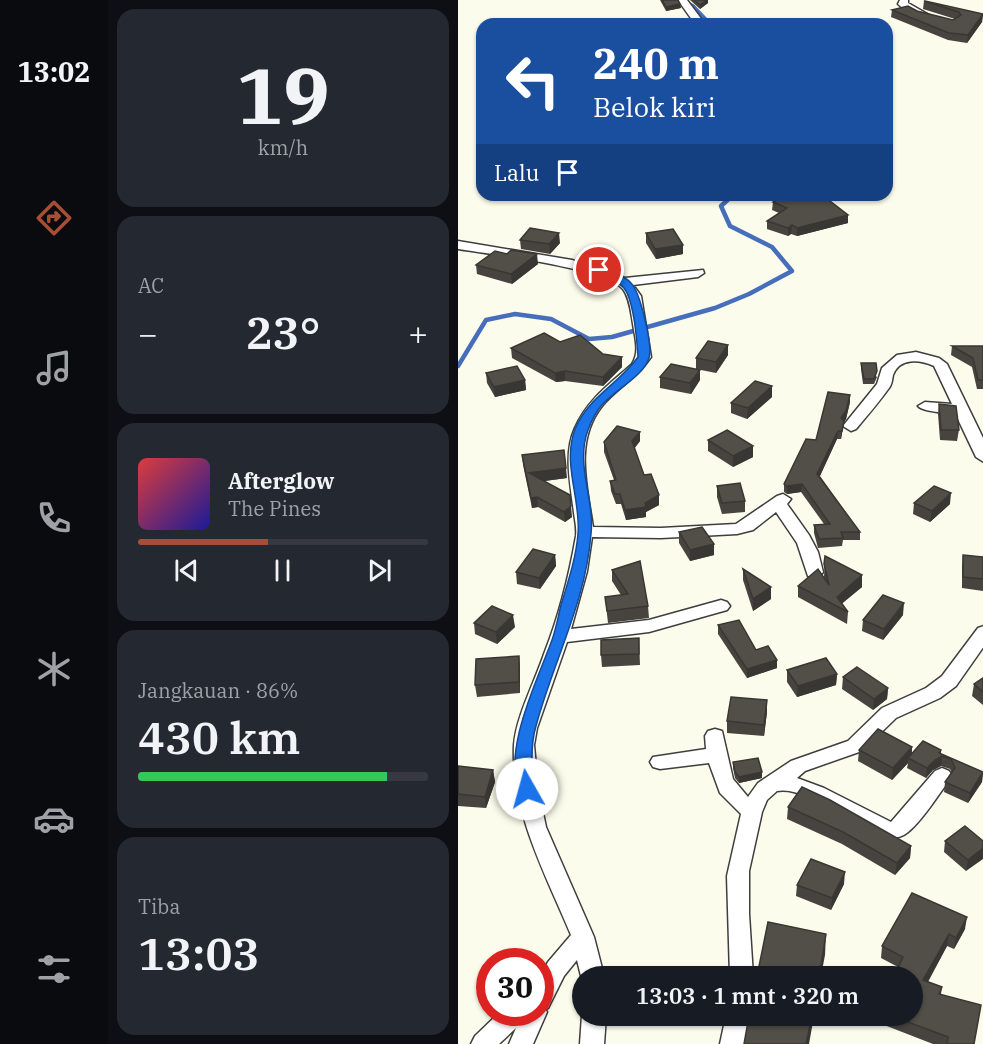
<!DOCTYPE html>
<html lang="id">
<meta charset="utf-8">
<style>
:root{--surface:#171b24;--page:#242831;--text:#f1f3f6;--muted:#9ea1a6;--line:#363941;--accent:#a84e35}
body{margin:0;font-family:"IBM Plex Serif",serif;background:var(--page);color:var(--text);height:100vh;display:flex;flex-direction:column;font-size:22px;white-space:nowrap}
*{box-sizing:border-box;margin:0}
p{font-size:20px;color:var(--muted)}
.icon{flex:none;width:33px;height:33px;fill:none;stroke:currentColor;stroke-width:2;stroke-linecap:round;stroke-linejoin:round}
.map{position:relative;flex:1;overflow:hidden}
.panel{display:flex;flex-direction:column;gap:9px;padding:9px;background:#0d0f14;width:350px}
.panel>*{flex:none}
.banner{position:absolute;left:18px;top:18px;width:417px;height:183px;border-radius:18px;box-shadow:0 2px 4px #0004;background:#1a4fa0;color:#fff;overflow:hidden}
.speed{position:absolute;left:18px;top:948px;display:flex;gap:12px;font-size:30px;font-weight:700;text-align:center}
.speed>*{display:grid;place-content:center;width:78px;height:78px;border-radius:50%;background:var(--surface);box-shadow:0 2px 4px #0004;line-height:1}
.speed .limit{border:9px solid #d22;background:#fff;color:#111}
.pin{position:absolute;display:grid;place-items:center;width:51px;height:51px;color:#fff;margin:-26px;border:3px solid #fff;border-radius:50%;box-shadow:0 2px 6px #0007}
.me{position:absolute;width:66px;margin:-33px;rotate:353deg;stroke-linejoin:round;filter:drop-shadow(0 0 4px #0008)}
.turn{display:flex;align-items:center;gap:21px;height:126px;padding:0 18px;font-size:27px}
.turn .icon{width:78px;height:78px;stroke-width:2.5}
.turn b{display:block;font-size:42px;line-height:51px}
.then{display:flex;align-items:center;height:57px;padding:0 18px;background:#0003;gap:12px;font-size:22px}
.big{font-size:45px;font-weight:600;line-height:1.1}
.panel .widget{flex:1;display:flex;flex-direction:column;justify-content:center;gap:9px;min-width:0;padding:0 21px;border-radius:18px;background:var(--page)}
.panel .dial{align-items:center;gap:0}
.dial b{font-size:78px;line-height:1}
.song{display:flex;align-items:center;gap:18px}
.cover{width:72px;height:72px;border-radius:9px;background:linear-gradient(135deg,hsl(0 70% 55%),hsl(240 70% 35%))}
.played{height:6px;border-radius:3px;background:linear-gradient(90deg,var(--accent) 45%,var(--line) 45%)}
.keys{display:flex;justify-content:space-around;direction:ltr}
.heat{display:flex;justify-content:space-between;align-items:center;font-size:33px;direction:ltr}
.charge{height:9px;border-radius:4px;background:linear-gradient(90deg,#34c759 86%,var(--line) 0)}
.trip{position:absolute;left:114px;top:966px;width:351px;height:60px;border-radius:30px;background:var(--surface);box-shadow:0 2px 4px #0004;font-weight:600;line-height:60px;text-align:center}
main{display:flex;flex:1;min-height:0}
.dock{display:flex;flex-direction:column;width:108px;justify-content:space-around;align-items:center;background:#090b0e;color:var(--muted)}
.dock .icon{width:42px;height:42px}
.dock .selected{color:var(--accent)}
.dock b{font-size:27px;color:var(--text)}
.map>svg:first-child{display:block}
</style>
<main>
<nav class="dock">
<b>13:02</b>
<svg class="icon selected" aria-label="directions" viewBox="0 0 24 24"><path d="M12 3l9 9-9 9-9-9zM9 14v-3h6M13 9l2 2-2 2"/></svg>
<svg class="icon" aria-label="music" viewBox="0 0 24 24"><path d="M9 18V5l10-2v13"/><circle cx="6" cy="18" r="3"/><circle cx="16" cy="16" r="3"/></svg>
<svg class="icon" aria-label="phone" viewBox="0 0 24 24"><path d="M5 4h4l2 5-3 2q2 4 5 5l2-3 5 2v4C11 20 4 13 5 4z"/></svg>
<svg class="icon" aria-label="climate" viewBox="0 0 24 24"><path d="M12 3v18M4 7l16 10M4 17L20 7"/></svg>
<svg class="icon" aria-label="car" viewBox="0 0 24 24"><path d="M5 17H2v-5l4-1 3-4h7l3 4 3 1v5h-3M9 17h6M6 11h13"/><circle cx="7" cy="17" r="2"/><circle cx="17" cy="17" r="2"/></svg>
<svg class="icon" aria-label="filters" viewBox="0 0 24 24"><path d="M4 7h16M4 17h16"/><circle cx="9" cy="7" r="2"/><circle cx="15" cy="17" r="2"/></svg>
</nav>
<section class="panel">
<div class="widget dial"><b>19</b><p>km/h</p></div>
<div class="widget"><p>AC</p>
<div class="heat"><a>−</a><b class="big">23°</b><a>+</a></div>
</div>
<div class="widget">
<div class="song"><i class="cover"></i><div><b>Afterglow</b><p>The Pines</p></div></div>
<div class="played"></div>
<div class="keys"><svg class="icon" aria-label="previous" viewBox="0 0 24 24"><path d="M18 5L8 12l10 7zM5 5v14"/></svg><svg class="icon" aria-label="pause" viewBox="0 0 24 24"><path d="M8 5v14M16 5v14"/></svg><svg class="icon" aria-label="next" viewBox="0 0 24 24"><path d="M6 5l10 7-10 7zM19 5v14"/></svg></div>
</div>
<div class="widget"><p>Jangkauan · 86%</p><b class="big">430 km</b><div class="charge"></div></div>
<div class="widget"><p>Tiba</p><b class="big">13:03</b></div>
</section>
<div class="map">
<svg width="526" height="1044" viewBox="0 0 526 1044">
<rect width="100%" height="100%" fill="#fbfceb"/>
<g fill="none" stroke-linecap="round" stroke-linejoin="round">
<polyline stroke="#466ebb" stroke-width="4" points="222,0 235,6 252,24"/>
<polyline stroke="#466ebb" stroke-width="4.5" points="0,366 28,320 57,314 93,319 131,339 154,337 257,308 291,294 334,271 314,247 272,226 263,206 275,195"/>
<defs>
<g id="street">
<polygon points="220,0 229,0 247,24 237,24"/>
<polygon points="442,0 450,0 450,3 471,15 466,18 449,12 440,4"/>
<path d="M 0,241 L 114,260 L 167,278 L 245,270 L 246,273 L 240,277 L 175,285 L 183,296 L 193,357 C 180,377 159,388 144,406 C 116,441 129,487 135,527 L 203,528 L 278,524 L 319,496 L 325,494 L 333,499 L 329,504 L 351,535 L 360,552 L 365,572 L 362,576 L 350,576 L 339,543 L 318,512 L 295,530 L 279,534 L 203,538 L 134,537 L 129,571 L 113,629 L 191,620 L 263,600 L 269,602 L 272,606 L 269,610 L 191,632 L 109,642 L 79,728 L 76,745 L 80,789 L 88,827 L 136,937 L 146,976 L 124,976 L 124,980 L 119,960 L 106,976 L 90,1008 L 87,1009 L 89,1012 L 75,1044 L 51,1044 L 58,1028 L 41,1044 L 13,1044 L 17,1036 L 42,1012 L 82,1012 L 82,977 L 90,962 L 113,935 C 88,875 53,812 56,745 C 58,717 77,681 86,654 C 101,616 111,576 118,536 C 119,528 117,521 116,513 C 113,486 105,454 117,428 C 129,400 152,384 174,364 C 182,352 177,338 175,324 C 173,313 172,298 165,289 C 147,268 32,254 0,249 Z"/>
<path d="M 458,352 L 481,358 L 489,364 L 526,440 L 526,462 L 518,457 L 498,415 C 488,412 465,412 460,406 L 467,402 L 494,404 L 476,366 C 462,360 442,357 435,375 C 434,380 434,384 431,388 C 421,402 409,416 398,429 L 393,431 L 385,426 L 419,384 L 424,368 L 439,355 Z"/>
<path d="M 526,626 L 526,646 L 498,686 L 482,698 L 438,718 L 404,751 L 347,771 L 339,778 L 366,788 L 433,822 L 477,771 L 484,768 L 491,771 L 494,776 L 491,781 C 478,797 466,819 450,832 C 418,859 358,783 319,791 L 309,800 L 304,812 L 291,871 L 291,914 L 295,976 L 272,976 L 269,876 L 283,814 L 262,793 L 251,763 L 202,769 L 195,767 L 192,762 L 195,757 L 248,749 L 247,736 L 250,731 L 257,729 L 264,731 L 275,779 L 290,797 L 300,783 L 333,761 L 390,741 L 424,708 L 468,688 L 484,676 L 520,628 Z"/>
<polygon points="124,1015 148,1016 146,1044 122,1044"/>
<polygon points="268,1016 292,1016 286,1044 262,1044"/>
</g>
</defs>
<use href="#street" stroke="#3e3e3e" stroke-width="3"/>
<use href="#street" fill="#fff" fill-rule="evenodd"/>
</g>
<g fill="#47443f">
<polygon points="202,0 220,0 222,4 223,8 208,11"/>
<polygon points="232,0 250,0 250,3 242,9"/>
<polygon points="466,1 525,14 524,22 509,43 490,40 433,17 434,10 459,11 495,20 497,19 465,9"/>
<polygon points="315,202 390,215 390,223 339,236 333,234 330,236 309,229 309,221 321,213 314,210"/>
<polygon points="188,233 225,245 225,254 198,259 188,243"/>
<polygon points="62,240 102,243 92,254 63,249"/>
<polygon points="80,264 54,284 19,274 18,265"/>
<polygon points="102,342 145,354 164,357 164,367 145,386 107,381 98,382 54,358 53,348"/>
<polygon points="270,345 270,355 258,373 238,369 238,358"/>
<polygon points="494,346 525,346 525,389 519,389 514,367 493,355"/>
<polygon points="403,363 419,377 416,384 405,384 403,369"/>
<polygon points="28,373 67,380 68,390 37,397 29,383"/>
<polygon points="202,377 242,380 233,394 202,388"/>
<polygon points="314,386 314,397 289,419 273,413 273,403"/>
<polygon points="392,402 388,419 386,422 383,439 379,439 362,476 402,532 402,540 385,540 384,546 360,548 356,533 356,525 366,524 343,492 329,494 326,492 326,484 358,440"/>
<polygon points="481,404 501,430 499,441 482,440 480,414"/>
<polygon points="182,432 182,441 176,449 186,475 201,495 201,505 188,512 188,517 168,520 163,504 158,504 153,491 152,481 156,480 146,452 146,442"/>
<polygon points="250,440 295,446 295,457 275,467 250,451"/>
<polygon points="64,455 109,478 86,481 114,517 107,522 80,507 74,508 65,465"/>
<polygon points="259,486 287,501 287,512 264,514 259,497"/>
<polygon points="456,503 492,504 472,522 455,514"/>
<polygon points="221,532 256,555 232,561 221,543"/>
<polygon points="97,555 98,566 82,589 59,584 58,572"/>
<polygon points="505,555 525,557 525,591 504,588 504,567"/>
<polygon points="367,556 404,587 384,603 390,612 389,624 340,597 340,586 366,577"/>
<polygon points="285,569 313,587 313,599 295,611 285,580"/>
<polygon points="154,570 190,606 191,618 150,623 147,597 163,595 154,581"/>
<polygon points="445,615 425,640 404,631 405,620"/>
<polygon points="16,623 57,627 39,644 17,634"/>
<polygon points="260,625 298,650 319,668 289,678 260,634"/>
<polygon points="181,638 182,665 144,667 143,655"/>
<polygon points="61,656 62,668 62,693 19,697 17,685"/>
<polygon points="329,670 379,674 378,685 339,697 329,682"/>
<polygon points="385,677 430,688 429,699 415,710 384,689"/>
<polygon points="525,678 525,705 514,696 516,684"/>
<polygon points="309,712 306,736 269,733 269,721"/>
<polygon points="454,747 454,754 483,750 483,754 525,772 524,782 510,803 486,792 487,782 494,773 492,769 483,766 475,770 468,778 449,768 450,763 434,780 400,761 401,750"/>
<polygon points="275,762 304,778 281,783 277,778 275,768"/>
<polygon points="0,766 35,770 37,782 28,808 0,806"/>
<polygon points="330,807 453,846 452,858 437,875 384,844 329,819"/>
<polygon points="487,841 525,841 508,871 486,852"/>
<polygon points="386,884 373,910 338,896 339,885"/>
<polygon points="507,929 496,949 489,946 470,982 484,987 483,994 516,1044 475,1044 421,1023 421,1016 454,1016 440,967 423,958 424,946"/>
</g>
<g fill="#393733">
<polygon points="249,0 250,0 250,3 242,9 242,5"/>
<polygon points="222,4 223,8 208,11 208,7"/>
<polygon points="525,14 524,22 509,43 510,35"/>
<polygon points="390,215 390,223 339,236 339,228"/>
<polygon points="334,225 333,234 330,236 330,228"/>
<polygon points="101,233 102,243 92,254 91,244"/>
<polygon points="225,245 225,254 198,259 197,249"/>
<polygon points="79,254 80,264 54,284 53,274"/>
<polygon points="270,345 270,355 258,373 258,362"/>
<polygon points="164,357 164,367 145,386 145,377"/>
<polygon points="242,370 242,380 233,394 232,383"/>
<polygon points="107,371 107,381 98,382 97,373"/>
<polygon points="67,380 68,390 37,397 36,387"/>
<polygon points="314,386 314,397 289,419 290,408"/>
<polygon points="392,395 392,402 388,419 386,422 383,439 383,418"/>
<polygon points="380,431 379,439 359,482 359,474"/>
<polygon points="182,432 182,441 174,451 174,441"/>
<polygon points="295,446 295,457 275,467 275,456"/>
<polygon points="108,468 109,478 72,483 71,473"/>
<polygon points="344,484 343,492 329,494 329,486"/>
<polygon points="493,493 492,504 472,522 474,511"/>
<polygon points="201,495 201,505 188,512 188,517 168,520 167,510 187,503"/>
<polygon points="79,497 80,507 74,508 73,498"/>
<polygon points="113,506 114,517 107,522 106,512"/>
<polygon points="256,544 256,555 232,561 232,550"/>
<polygon points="97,555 98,566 82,589 81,578"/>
<polygon points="404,575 404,587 380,607 379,597"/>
<polygon points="313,587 313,599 295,611 295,599"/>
<polygon points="446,603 445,615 425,640 426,629"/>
<polygon points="55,615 57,627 39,644 38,632"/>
<polygon points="61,656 62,668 62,693 61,682"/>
<polygon points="319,660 319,668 289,678 289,669"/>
<polygon points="379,674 378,685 339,697 340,686"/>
<polygon points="430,688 429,699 415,710 416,699"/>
<polygon points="309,700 309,712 306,736 306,725"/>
<polygon points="454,747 453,759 450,758 450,763 434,780 435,768"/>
<polygon points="483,750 482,757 484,756 483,766 475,770 468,778 469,768"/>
<polygon points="35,770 37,782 28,808 27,797"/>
<polygon points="304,772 304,778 281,783 281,777"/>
<polygon points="525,772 524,782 510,803 512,793"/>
<polygon points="453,846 452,858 437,875 439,863"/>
<polygon points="525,848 525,859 508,871 510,860"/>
<polygon points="387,872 386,884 373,910 374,898"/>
<polygon points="509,917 507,929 496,949 498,938"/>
<polygon points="368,934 367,955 363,976 361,976"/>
<polygon points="491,934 489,946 464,992 465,980"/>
<polygon points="354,1016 356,1016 351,1044 348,1044"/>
</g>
<g fill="#524f49" stroke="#393733" stroke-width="1.5">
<polygon points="204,0 220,0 222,4 208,7"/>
<polygon points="236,0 249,0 242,5"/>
<polygon points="466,1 467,1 525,14 510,35 491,33 434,10 450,6 459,11 495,20 503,15 501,12"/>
<polygon points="326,195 364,195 390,215 339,228 334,225 330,228 309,221 329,208 315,202"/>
<polygon points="72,228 101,233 91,244 62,240"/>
<polygon points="215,229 225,245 197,249 188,233"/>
<polygon points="53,250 79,254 53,274 18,265 37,251 49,254"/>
<polygon points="86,333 102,342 122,335 145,354 164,357 145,377 107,371 97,373 53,348"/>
<polygon points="250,341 270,345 258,362 238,358"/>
<polygon points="494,346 525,346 525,380 520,380 515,358"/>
<polygon points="403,363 418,363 419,371 416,379 406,379"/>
<polygon points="213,364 242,370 232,383 202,377"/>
<polygon points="59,366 67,380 36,387 28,373"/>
<polygon points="297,381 314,386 290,408 273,403"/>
<polygon points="370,392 392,395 388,411 383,418 386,421 384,431 380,431 359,474 402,532 383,532 385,538 361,539 356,525 372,524 344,484 329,486 326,484 348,439 358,440"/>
<polygon points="481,404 498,406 501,430 483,430"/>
<polygon points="159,426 182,432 174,441 186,475 193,474 201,495 187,503 188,507 167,510 162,494 157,494 152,481 158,480 146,442"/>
<polygon points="269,430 295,446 275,456 250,440"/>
<polygon points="106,450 108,468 71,473 112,495 113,506 106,512 79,497 73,498 64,455"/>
<polygon points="282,483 287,501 264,503 259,486"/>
<polygon points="476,486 493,493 474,511 456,503"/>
<polygon points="244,527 256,544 232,550 221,532"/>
<polygon points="75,549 97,555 81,578 58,572"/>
<polygon points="505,555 525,557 525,579 505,577"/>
<polygon points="367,556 404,575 379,597 390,612 340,586 360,569 371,585 366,564"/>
<polygon points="182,561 190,606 149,611 147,597 170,594 154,570"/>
<polygon points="285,569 313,587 295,599"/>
<polygon points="425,595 446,603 426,629 405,620"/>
<polygon points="34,606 55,615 38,632 16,623"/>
<polygon points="281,620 298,650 310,646 319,660 289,669 260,625"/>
<polygon points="181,638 181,654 143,655 143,640"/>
<polygon points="61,656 61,682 17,685 18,659"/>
<polygon points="368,658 379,674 340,686 329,670"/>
<polygon points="399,667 430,688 416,699 385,677"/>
<polygon points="525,678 525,692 516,684"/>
<polygon points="273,697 309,700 306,725 269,721"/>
<polygon points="420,729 454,747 435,768 401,750"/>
<polygon points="465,741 483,750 481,753 525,772 512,793 487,782 497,768 493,759 484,756 477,760 469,768 450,758"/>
<polygon points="300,758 304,772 281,777 277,772 275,762"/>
<polygon points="0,766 35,770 27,797 0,794"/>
<polygon points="344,787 372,800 453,846 439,863 385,832 330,807"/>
<polygon points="507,826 525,841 525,848 510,860 487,841"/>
<polygon points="353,859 387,872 374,898 339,885"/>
<polygon points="454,893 509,917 498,938 491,934 465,980 484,987 481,994 523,1005 516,1044 489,1044 490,1037 434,1016 454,1016 454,976 436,976 445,957 424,946"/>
<polygon points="310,922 368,934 361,976 299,976"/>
<polygon points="291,1016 354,1016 348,1044 286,1044"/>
</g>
<path fill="#1a73e8" stroke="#114b97" stroke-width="1.5" d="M 141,267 C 150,270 167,276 173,283 C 182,292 195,345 191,358 C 186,376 155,391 143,406 C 138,412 133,422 130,430 C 117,465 137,499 133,534 C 128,602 95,662 78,726 C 75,736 74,748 74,758 C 74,769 81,784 75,794 L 69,796 L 63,794 C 42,754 80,679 94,640 C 98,629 100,617 103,605 C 110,582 118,558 120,534 C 123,499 104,464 117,429 C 130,397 161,384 180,357 C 179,341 176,301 166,288 C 160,281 146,277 137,273 L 137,268 Z"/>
</svg>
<div class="speed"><div class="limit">30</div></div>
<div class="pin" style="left:141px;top:270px;background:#d93025"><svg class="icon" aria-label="arrive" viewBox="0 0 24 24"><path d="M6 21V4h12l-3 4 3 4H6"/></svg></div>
<svg class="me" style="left:69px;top:789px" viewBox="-20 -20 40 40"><circle r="19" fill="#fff"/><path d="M0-13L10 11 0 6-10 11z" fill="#1a73e8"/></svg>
<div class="trip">13:03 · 1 mnt · 320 m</div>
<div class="banner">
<div class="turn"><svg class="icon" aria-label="left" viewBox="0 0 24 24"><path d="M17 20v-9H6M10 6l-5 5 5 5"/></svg><div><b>240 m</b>Belok kiri</div></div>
<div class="then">Lalu<svg class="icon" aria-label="arrive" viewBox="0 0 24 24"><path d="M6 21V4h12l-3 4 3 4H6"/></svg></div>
</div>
</div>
</main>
